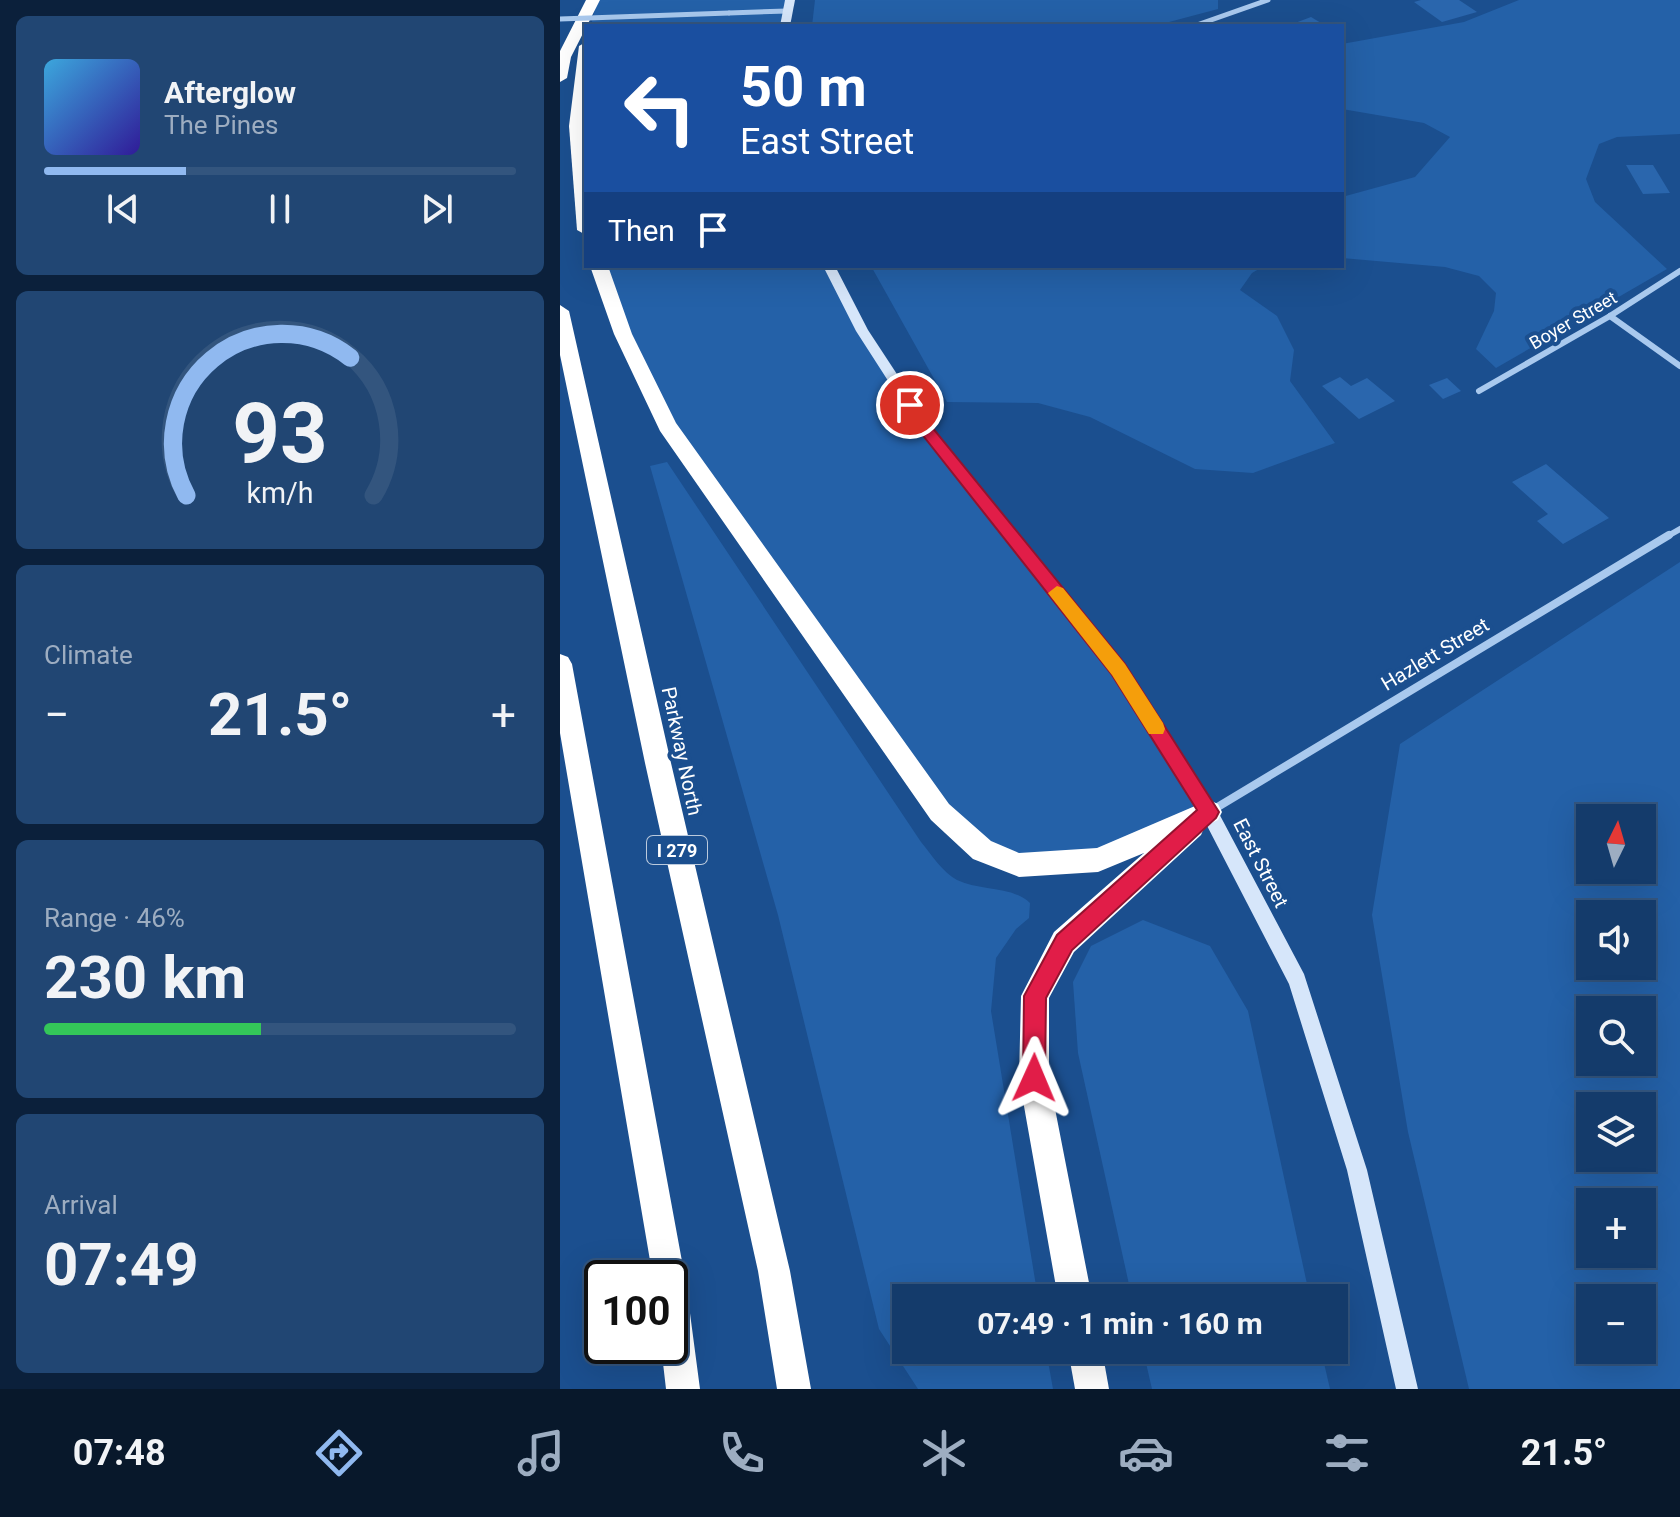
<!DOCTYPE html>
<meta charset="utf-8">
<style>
:root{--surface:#143b6b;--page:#214673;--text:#f1f3f6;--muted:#9dadc1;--line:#33557e;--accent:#90b9f0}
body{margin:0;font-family:Roboto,sans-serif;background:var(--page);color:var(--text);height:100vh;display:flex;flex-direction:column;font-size:30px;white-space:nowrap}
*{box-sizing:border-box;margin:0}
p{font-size:26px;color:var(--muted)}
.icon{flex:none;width:44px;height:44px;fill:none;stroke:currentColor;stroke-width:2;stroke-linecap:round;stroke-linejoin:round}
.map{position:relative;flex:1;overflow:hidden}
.details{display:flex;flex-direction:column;gap:16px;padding:16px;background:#0b203b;width:560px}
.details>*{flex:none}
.top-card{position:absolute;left:24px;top:24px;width:760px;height:244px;border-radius:0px;box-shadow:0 8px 32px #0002,0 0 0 2px var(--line);background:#1a4fa0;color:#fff;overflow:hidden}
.needle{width:52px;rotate:5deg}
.controls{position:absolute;left:1016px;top:804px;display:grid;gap:16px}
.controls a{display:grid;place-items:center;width:80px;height:80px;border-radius:0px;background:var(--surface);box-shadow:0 8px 32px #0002,0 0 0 2px var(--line);font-size:40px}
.speed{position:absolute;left:24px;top:1260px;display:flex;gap:16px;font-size:40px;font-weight:700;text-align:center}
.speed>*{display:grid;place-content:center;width:104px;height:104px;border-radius:50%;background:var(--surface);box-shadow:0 8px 32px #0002,0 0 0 2px var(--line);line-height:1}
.speed .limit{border:4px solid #111;border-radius:12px;background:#fff;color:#111}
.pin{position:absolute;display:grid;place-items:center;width:68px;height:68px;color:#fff;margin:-34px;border:4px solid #fff;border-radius:50%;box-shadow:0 2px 8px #0007}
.me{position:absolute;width:88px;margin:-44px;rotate:1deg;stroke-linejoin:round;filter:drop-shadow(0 0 6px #0008)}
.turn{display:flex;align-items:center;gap:28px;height:168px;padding:0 24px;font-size:36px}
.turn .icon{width:104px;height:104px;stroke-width:2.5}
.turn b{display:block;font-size:56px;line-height:68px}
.then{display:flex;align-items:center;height:76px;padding:0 24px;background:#0003;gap:16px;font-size:30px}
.big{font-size:60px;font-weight:700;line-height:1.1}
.details .tile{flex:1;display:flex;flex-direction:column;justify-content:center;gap:12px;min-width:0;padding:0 28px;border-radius:12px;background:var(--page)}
.details .dial{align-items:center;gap:0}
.dial svg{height:208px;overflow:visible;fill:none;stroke:var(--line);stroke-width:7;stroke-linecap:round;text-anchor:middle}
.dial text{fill:var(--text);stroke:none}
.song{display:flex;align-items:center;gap:24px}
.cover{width:96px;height:96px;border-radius:12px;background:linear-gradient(135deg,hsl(200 70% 55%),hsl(250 70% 35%))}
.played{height:8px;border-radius:4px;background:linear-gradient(90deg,var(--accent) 30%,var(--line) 30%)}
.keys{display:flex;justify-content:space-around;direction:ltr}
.heat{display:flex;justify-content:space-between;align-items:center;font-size:44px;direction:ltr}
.charge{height:12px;border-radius:6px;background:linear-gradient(90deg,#34c759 46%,var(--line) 0)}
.trip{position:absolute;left:332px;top:1284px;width:456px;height:80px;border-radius:0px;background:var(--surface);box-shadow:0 8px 32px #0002,0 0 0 2px var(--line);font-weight:700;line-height:80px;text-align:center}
.menu{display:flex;height:128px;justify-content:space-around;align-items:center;background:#08182b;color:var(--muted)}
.menu .icon{width:56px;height:56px}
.menu .current{color:var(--accent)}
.menu b{font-size:36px;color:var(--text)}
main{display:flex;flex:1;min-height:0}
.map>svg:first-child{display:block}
</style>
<main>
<section class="details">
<div class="tile">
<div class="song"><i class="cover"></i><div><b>Afterglow</b><p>The Pines</p></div></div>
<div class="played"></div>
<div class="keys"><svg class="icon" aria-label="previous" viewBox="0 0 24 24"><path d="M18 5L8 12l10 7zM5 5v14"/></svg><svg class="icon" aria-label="pause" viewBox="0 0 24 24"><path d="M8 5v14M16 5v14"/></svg><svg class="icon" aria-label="next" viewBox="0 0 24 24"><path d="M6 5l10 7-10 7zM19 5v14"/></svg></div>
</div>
<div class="tile dial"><svg viewBox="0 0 100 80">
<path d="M14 69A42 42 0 1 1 86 69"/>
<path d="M14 69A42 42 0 0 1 77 16" stroke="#90b9f0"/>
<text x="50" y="56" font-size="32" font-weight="700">93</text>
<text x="50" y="72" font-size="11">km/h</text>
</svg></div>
<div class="tile"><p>Climate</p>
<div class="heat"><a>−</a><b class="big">21.5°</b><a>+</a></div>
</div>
<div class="tile"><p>Range · 46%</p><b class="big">230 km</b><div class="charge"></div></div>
<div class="tile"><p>Arrival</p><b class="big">07:49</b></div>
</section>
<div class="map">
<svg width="1120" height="1389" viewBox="0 0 1120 1389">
<rect width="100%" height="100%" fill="#1b4f8f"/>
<g fill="#2461a8" fill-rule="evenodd">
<polygon points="37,0 230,0 225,26 31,26"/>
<polygon points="255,0 658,0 658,9 594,26 252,26"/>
<polygon points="959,0 1120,0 1120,134 1057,137 1039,144 1026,179 1035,202 1107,269 936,368 916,349 934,311 936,293 919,276 885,267 782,258 782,197 855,177 890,137 864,123 782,109 782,44 904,22"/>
<polygon points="39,266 269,266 366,429 558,669 649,812 538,860 422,850 107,426"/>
<polygon points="311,266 704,266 692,273 680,290 717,316 734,350 730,381 775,443 693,473 635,469 530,417 478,403 387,402"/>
<path d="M 107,462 L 361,842 C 371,854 383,873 397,880 C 419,891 453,886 470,903 L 469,918 L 456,929 L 436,958 L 431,1011 L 478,1298 L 346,1298 L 346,1350 L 486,1350 L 493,1389 L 358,1389 L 319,1329 L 218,915 L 90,466 Z"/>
<path d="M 1120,562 L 1120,1389 L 909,1389 L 848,1132 L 812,915 L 840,744 ZM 1082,818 L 1082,870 L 1030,870 L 1030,818 ZM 1030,914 L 1082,914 L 1082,966 L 1030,966 ZM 1030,1010 L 1082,1010 L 1082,1062 L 1030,1062 ZM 1082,1106 L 1082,1158 L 1030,1158 L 1030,1106 ZM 1082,1202 L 1082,1254 L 1030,1254 L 1030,1202 ZM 1030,1298 L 1082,1298 L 1082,1350 L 1030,1350 Z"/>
<polygon points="583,920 650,946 688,1011 750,1298 572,1298 518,1053 513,982 531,946"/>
<polygon points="583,1350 761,1350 770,1389 592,1389"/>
</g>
<g fill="#2a66ad">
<polygon points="861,0 899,0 917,12 882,22 854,2"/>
<polygon points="751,17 766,26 727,26"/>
<polygon points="1066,165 1093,165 1110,193 1083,194"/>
<polygon points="780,377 791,386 807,378 835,401 799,419 762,386"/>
<polygon points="887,378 901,391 883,399 869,385"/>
<polygon points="986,464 1049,518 1003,544 977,521 988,514 952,482"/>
</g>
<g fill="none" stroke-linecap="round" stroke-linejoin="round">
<g stroke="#a9c9ee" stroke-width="5">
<polyline points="169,13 227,11"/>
<polyline points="634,26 708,0"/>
</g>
<g stroke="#a9c9ee" stroke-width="6">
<polyline points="1050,316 1120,366"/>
<polyline points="919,391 1050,316 1120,271"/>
<polyline points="1106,537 1120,529"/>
</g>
<polyline stroke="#a9c9ee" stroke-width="8" points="651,811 1109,535"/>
<g fill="#d6e6fa" fill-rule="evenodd">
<polygon points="225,0 235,0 230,26 220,26"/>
<polygon points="263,266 275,266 308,330 371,426 564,664 655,806 744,974 807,1170 858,1389 836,1389 787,1170 729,984 643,818 552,674 361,432 296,331"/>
</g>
<g fill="#fff" fill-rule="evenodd">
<polygon points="26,0 40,0 11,57 7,78 0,82 0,51"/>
<polygon points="26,42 26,235 17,230 9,126 19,46"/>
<polygon points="30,266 48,266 72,334 116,423 389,804 431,841 459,853 537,848 649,800 658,804 662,812 658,820 645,826 641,835 514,952 489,998 489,1078 532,1298 498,1298 459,1078 461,996 494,932 584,853 538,872 459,877 413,859 371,820 100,431 54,334"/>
<polygon points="0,305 9,311 111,763 230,1271 251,1389 217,1389 198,1271 85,763 0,355"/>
<polygon points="0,654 8,657 12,664 126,1283 140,1389 106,1389 101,1346 110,1346 110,1278 93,1278 0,733"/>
<polygon points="508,1350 542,1350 549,1389 515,1389"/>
</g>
<polyline stroke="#a9c9ee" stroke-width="5" points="0,19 169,13"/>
</g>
<polygon fill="#e11d48" stroke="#92132f" stroke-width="2" points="350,400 355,401 371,426 565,664 659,812 656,818 512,950 486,998 485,1078 482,1086 474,1089 466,1086 463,1078 464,996 497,935 637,810 552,675 361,433 343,405"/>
<polygon fill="#f59e0b" points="497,586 503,588 565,664 603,723 605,729 603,734 589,734 552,675 491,597 488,593"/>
<g text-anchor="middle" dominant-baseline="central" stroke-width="8" stroke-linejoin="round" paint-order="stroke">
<g font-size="18" fill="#fff" stroke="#1b4f8f">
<text transform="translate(1013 320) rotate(-30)">Boyer Street</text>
</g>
<rect fill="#1b4f8f" stroke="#bbcadd" stroke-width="2" x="87" y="836" width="60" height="28" rx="6"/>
<g font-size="18" font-weight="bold" fill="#fff">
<text x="117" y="850">I 279</text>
</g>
<g font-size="20" fill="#fff" stroke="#1b4f8f">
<text transform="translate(875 654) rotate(-31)">Hazlett Street</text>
<text transform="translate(122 751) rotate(78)">Parkway North</text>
<text transform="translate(701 863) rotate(63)">East Street</text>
</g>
</g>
</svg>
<div class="controls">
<a><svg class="needle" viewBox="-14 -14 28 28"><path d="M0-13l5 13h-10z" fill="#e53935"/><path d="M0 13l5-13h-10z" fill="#9dadc1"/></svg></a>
<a><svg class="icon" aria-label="sound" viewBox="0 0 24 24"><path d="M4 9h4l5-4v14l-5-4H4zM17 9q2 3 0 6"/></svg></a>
<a><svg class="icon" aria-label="search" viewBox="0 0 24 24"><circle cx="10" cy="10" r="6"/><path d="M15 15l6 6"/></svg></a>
<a><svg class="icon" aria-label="layers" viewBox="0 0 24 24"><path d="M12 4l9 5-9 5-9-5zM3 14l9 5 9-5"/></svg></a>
<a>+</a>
<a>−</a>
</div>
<div class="speed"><div class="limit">100</div></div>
<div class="pin" style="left:350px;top:405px;background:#d93025"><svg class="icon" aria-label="arrive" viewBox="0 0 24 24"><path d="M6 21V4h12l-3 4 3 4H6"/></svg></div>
<svg class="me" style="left:474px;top:1078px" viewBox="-20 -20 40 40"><path d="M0-17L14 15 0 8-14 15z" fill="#e11d48" stroke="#fff" stroke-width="4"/></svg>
<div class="trip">07:49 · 1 min · 160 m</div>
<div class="top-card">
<div class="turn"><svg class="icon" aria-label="left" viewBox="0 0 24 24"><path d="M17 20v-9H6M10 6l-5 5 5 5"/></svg><div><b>50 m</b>East Street</div></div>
<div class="then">Then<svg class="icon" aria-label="arrive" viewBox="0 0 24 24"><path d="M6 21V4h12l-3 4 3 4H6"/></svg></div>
</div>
</div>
</main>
<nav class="menu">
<b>07:48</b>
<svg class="icon current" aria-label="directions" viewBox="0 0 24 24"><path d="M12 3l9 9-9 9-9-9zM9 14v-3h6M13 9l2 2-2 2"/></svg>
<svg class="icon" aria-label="music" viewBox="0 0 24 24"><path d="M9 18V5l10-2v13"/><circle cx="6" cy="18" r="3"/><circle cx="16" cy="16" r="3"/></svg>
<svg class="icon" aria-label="phone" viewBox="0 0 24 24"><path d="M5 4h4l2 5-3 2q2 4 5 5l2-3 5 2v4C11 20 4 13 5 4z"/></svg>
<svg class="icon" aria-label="climate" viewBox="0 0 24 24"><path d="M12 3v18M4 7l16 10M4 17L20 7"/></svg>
<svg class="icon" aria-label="car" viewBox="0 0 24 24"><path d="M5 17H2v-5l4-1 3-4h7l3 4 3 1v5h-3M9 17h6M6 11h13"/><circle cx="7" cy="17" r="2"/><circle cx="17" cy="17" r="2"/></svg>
<svg class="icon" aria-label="filters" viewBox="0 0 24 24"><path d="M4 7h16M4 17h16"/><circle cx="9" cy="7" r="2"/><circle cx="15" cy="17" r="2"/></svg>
<b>21.5°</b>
</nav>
